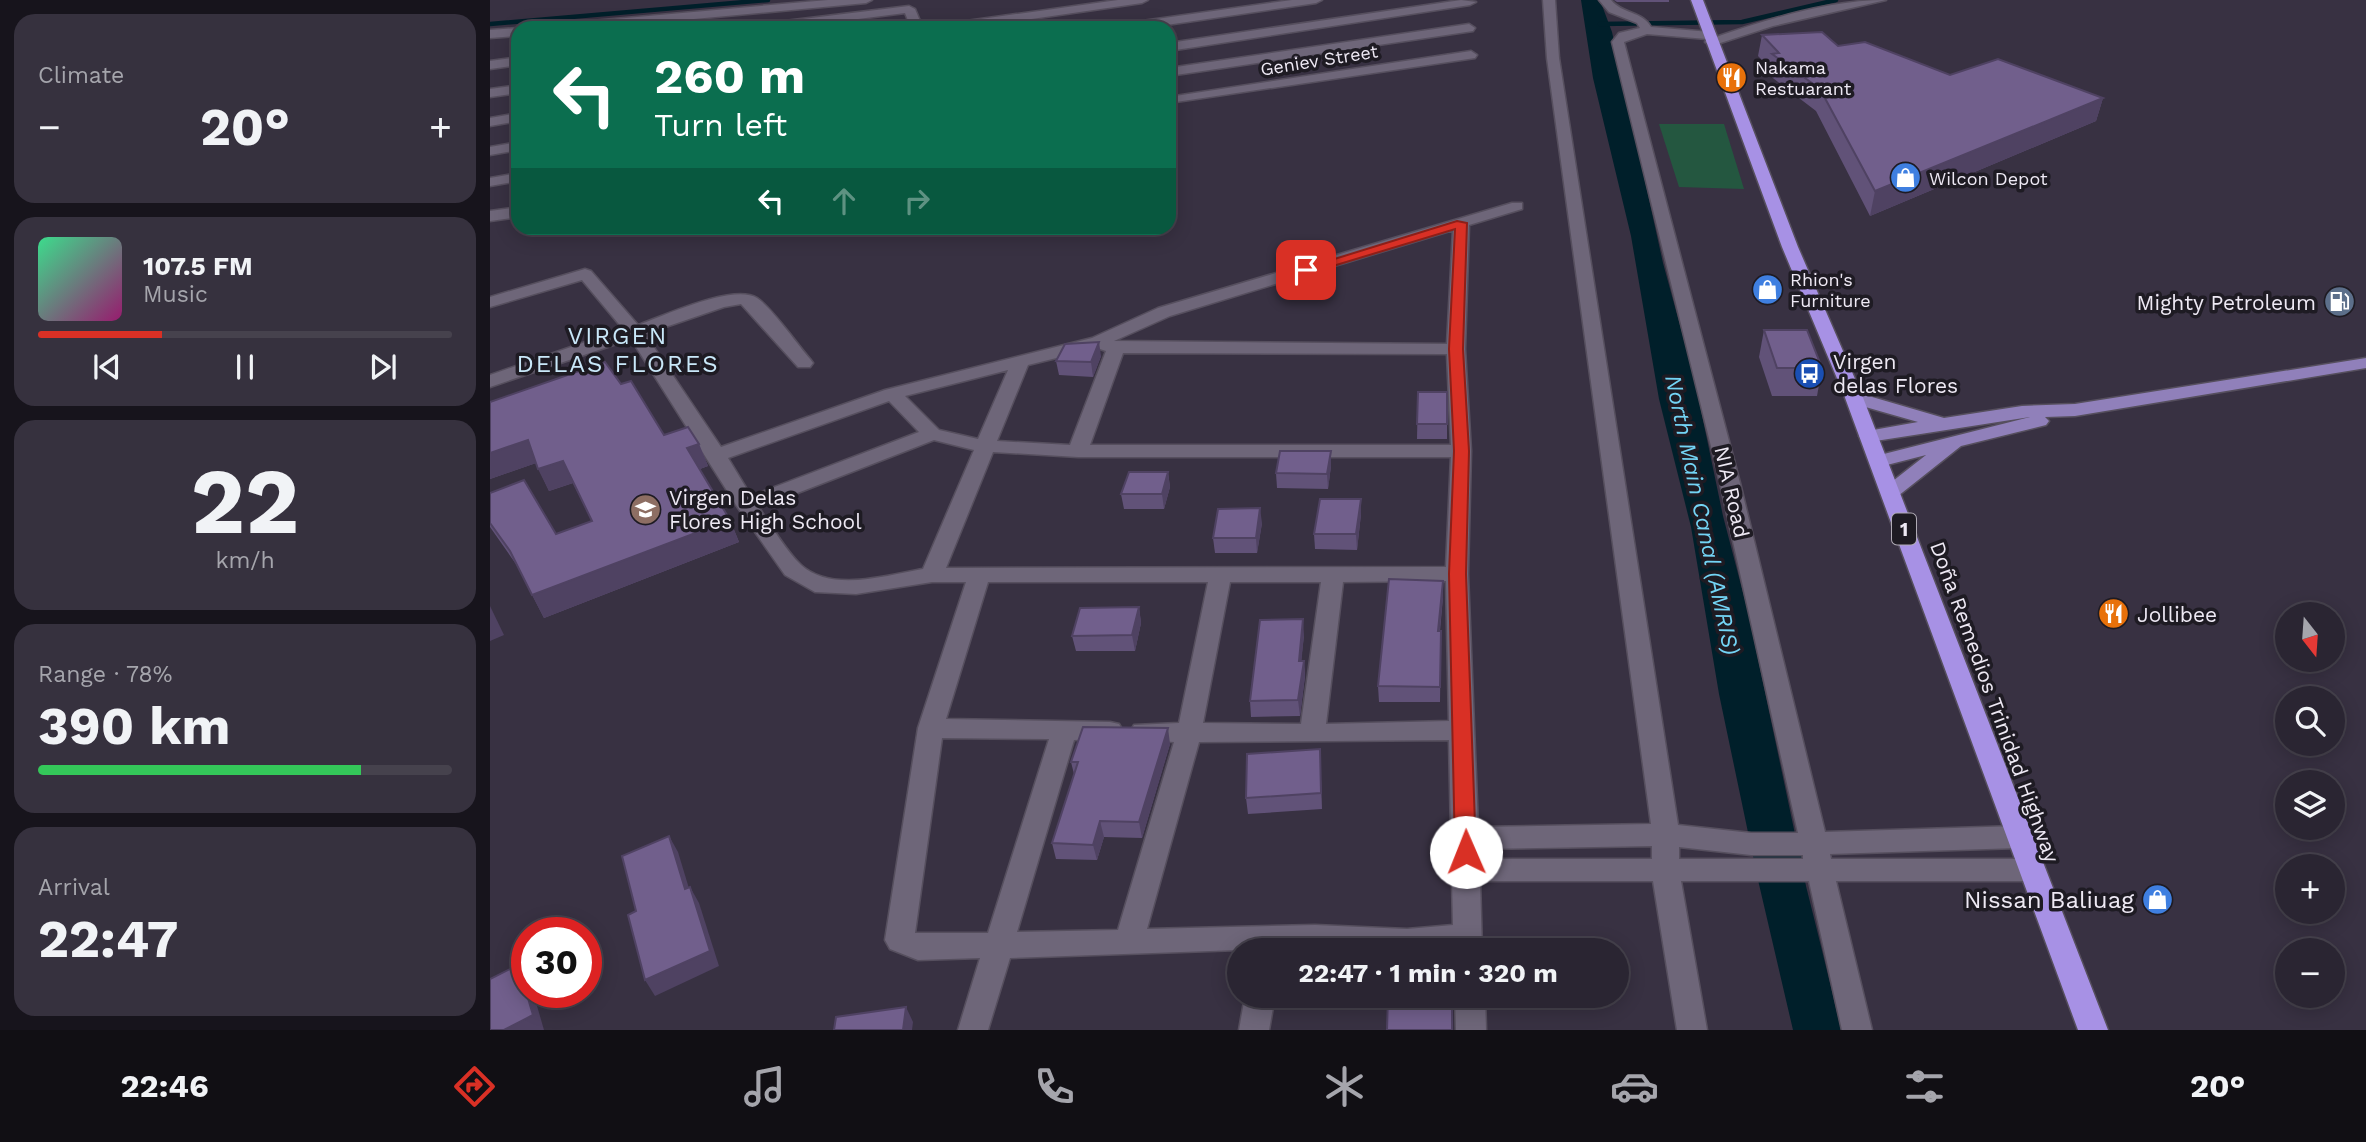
<!DOCTYPE html>
<meta charset="utf-8">
<style>
:root{--surface:#2a2532;--page:#36313e;--text:#f1f3f6;--muted:#a5a5ac;--line:#46424d;--accent:#d93025}
body{margin:0;font-family:"Work Sans",sans-serif;background:var(--page);color:var(--text);height:100vh;display:flex;flex-direction:column;font-size:26px;white-space:nowrap}
*{box-sizing:border-box;margin:0}
p{font-size:23px;color:var(--muted)}
.icon{flex:none;width:38px;height:38px;fill:none;stroke:currentColor;stroke-width:2;stroke-linecap:round;stroke-linejoin:round}
.map{position:relative;flex:1;overflow:hidden}
.sheet{display:flex;flex-direction:column;gap:14px;padding:14px;background:#17141c;width:490px}
.sheet>*{flex:none}
.top-card{position:absolute;left:21px;top:21px;width:665px;height:214px;border-radius:21px;box-shadow:0 4px 18px #0003,0 0 0 2px var(--line);background:#0b6e4f;color:#fff;overflow:hidden}
.needle{width:46px;rotate:163deg}
.fabs{position:absolute;left:1785px;top:602px;display:grid;gap:14px}
.fabs a{display:grid;place-items:center;width:70px;height:70px;border-radius:50%;background:var(--surface);box-shadow:0 4px 18px #0003,0 0 0 2px var(--line);font-size:35px}
.speed{position:absolute;left:21px;top:917px;display:flex;gap:14px;font-size:35px;font-weight:700;text-align:center}
.speed>*{display:grid;place-content:center;width:91px;height:91px;border-radius:50%;background:var(--surface);box-shadow:0 4px 18px #0003,0 0 0 2px var(--line);line-height:1}
.speed .limit{border:10px solid #d22;background:#fff;color:#111}
.pin{position:absolute;display:grid;place-items:center;width:60px;height:60px;color:#fff;margin:-30px;border-radius:14px;box-shadow:0 4px 10px #0006}
.me{position:absolute;width:77px;margin:-38px;rotate:359deg;stroke-linejoin:round;filter:drop-shadow(0 0 5px #0008)}
.turn{display:flex;align-items:center;gap:24px;height:147px;padding:0 28px;font-size:32px}
.turn .icon{width:91px;height:91px;stroke-width:2.5}
.turn b{display:block;font-size:49px;line-height:60px}
.lanes{display:flex;align-items:center;height:66px;padding:0 28px;background:#0003;justify-content:center;gap:35px;direction:ltr}
.lanes .off{opacity:.35}
.big{font-size:52px;font-weight:700;line-height:1.1}
.sheet .card{flex:1;display:flex;flex-direction:column;justify-content:center;gap:10px;min-width:0;padding:0 24px;border-radius:21px;background:var(--page)}
.sheet .dial{align-items:center;gap:0}
.dial b{font-size:91px;line-height:1}
.song{display:flex;align-items:center;gap:21px}
.cover{width:84px;height:84px;border-radius:10px;background:linear-gradient(135deg,hsl(150 70% 55%),hsl(320 70% 35%))}
.played{height:7px;border-radius:4px;background:linear-gradient(90deg,var(--accent) 30%,var(--line) 30%)}
.keys{display:flex;justify-content:space-around;direction:ltr}
.heat{display:flex;justify-content:space-between;align-items:center;font-size:38px;direction:ltr}
.charge{height:10px;border-radius:5px;background:linear-gradient(90deg,#34c759 78%,var(--line) 0)}
.trip{position:absolute;left:737px;top:938px;width:402px;height:70px;border-radius:35px;background:var(--surface);box-shadow:0 4px 18px #0003,0 0 0 2px var(--line);font-weight:700;line-height:70px;text-align:center}
.dock{display:flex;height:112px;justify-content:space-around;align-items:center;background:#110f14;color:var(--muted)}
.dock .icon{width:49px;height:49px}
.dock .on{color:var(--accent)}
.dock b{font-size:32px;color:var(--text)}
main{display:flex;flex:1;min-height:0}
.map>svg:first-child{display:block}
</style>
<main>
<section class="sheet">
<div class="card"><p>Climate</p>
<div class="heat"><a>−</a><b class="big">20°</b><a>+</a></div>
</div>
<div class="card">
<div class="song"><i class="cover"></i><div><b>107.5 FM</b><p>Music</p></div></div>
<div class="played"></div>
<div class="keys"><svg class="icon" aria-label="previous" viewBox="0 0 24 24"><path d="M18 5L8 12l10 7zM5 5v14"/></svg><svg class="icon" aria-label="pause" viewBox="0 0 24 24"><path d="M8 5v14M16 5v14"/></svg><svg class="icon" aria-label="next" viewBox="0 0 24 24"><path d="M6 5l10 7-10 7zM19 5v14"/></svg></div>
</div>
<div class="card dial"><b>22</b><p>km/h</p></div>
<div class="card"><p>Range · 78%</p><b class="big">390 km</b><div class="charge"></div></div>
<div class="card"><p>Arrival</p><b class="big">22:47</b></div>
</section>
<div class="map">
<svg width="1876" height="1030" viewBox="0 0 1876 1030">
<rect width="100%" height="100%" fill="#383142"/>
<polygon fill="#245740" points="1169,124 1234,124 1254,189 1189,187"/>
<path fill="#001f2a" d="M 1091,0 L 1110,0 L 1122,32 L 1173,263 L 1204,377 L 1233,516 L 1258,612 L 1305,834 C 1313,852 1312,868 1316,886 C 1328,934 1340,982 1351,1030 L 1303,1030 L 1268,880 L 1229,694 L 1201,527 L 1169,399 L 1141,236 L 1103,78 Z"/>
<g fill="none" stroke-linecap="round" stroke-linejoin="round">
<g stroke="#001f2a" stroke-width="4.5">
<polyline points="0,24 278,0"/>
<polyline points="1110,24 1252,22 1346,0"/>
</g>
<defs>
<g id="street">
<polygon points="338,0 382,0 376,3 107,28 62,28 68,24"/>
<polygon points="628,0 658,0 652,3 480,28 449,28 455,24"/>
<polygon points="802,0 832,0 826,3 656,28 625,28 631,24"/>
<polygon points="971,0 986,2 980,5 679,51 679,43"/>
<path d="M 1053,0 L 1065,0 L 1069,58 L 1188,825 L 1261,833 L 1308,833 L 1230,483 L 1122,42 L 1129,33 L 1150,28 L 1147,23 L 1119,12 L 1109,0 L 1121,0 C 1132,14 1152,11 1161,27 L 1220,32 L 1226,37 C 1279,19 1339,0 1396,0 L 1283,26 L 1221,46 L 1215,42 L 1217,39 L 1157,34 L 1134,42 L 1250,483 L 1335,832 L 1528,826 L 1538,829 L 1542,837 L 1538,845 L 1528,848 L 1340,854 L 1341,859 L 1541,859 L 1551,862 L 1555,870 L 1551,878 L 1541,881 L 1346,881 L 1382,1030 L 1352,1030 L 1319,881 L 1191,881 L 1217,1030 L 1187,1030 L 1163,881 L 990,881 L 992,950 L 749,950 L 520,958 L 498,1030 L 468,1030 L 490,958 L 428,960 L 400,949 L 395,940 L 428,728 L 476,582 L 442,582 L 366,594 L 325,592 L 295,575 L 246,505 L 141,339 L 0,387 L 0,375 L 133,329 L 92,280 L 0,307 L 0,297 L 95,269 L 101,271 L 148,325 C 173,316 244,283 267,298 C 282,308 307,344 320,359 L 323,363 L 320,367 L 308,367 L 251,304 L 234,307 L 155,334 L 231,447 L 395,390 L 602,338 L 668,308 L 1022,203 L 1032,203 L 1032,209 L 979,225 L 975,349 L 981,451 L 978,574 L 988,827 L 1161,824 L 1057,58 ZM 963,230 L 957,344 L 624,341 L 680,316 ZM 607,348 L 616,351 L 580,445 L 507,441 L 538,365 ZM 633,353 L 957,354 L 961,445 L 600,445 ZM 518,370 L 488,439 L 449,430 L 415,396 ZM 399,401 L 429,432 L 261,496 L 238,458 ZM 444,440 L 484,450 L 433,569 C 397,575 342,593 311,565 C 295,550 282,526 269,508 ZM 503,452 L 588,457 L 961,457 L 956,567 L 456,568 ZM 956,581 L 959,721 L 836,724 L 853,582 ZM 498,582 L 718,582 L 689,723 L 644,725 L 640,732 L 644,739 L 684,742 L 628,930 L 527,932 L 584,740 L 629,738 L 633,731 L 629,724 L 620,722 L 456,719 ZM 740,582 L 831,582 L 811,724 L 713,723 ZM 452,738 L 559,739 L 498,933 L 425,933 ZM 959,740 L 963,925 L 917,929 L 825,925 L 657,929 L 709,742 ZM 1162,846 L 1162,859 L 989,859 L 989,849 ZM 1189,847 L 1261,855 L 1313,855 L 1313,859 L 1189,859 Z"/>
<polygon points="419,6 425,9 433,28 421,28 415,13 298,28 265,28 271,24"/>
<polygon points="979,24 985,28 983,31 679,76 679,68"/>
<polygon points="28,28 28,36 0,38 0,30"/>
<polygon points="981,51 987,55 985,58 679,103 679,92 685,96"/>
<polygon points="28,57 28,65 0,69 0,61"/>
<polygon points="28,85 28,93 0,97 0,89"/>
<polygon points="28,113 28,121 0,126 0,118"/>
<polygon points="28,142 28,150 0,155 0,147"/>
<polygon points="28,173 28,181 0,186 0,178"/>
<polygon points="28,207 28,217 0,221 0,211"/>
<polygon points="755,996 785,996 779,1030 749,1030"/>
<polygon points="965,996 995,996 996,1030 966,1030"/>
</g>
<polygon id="primary" points="1876,358 1876,368 1585,416 1555,417 1559,421 1556,425 1471,446 1408,496 1401,498 1391,492 1394,488 1436,455 1389,467 1382,465 1379,461 1382,457 1540,417 1379,442 1369,436 1372,432 1428,422 1358,402 1356,398 1365,392 1454,418 1532,406 1585,404"/>
<polygon id="highway" points="1201,0 1213,0 1308,247 1372,395 1618,1030 1588,1030 1354,395 1292,247"/>
</defs>
<use href="#street" stroke="#564f5e" stroke-width="3"/>
<use href="#primary" stroke="#564f5e" stroke-width="3"/>
<use href="#highway" stroke="#564f5e" stroke-width="3"/>
<use href="#street" fill="#6e6679" fill-rule="evenodd"/>
<use href="#primary" fill="#9080ba" fill-rule="evenodd"/>
<use href="#highway" fill="#a791e5" fill-rule="evenodd"/>
</g>
<g fill="#615278">
<polygon points="1124,0 1179,0 1179,2 1127,2"/>
<polygon points="1272,35 1348,46 1460,75 1613,98 1606,121 1380,216 1326,111 1279,75 1280,68 1268,56"/>
<polygon points="1274,330 1332,368 1327,396 1282,396 1269,357"/>
<polygon points="611,356 603,377 569,375 566,361"/>
<polygon points="131,384 174,435 209,444 218,466 210,469 240,520 249,542 54,618 28,567 0,527 0,493 66,534 102,521 83,483 59,491 46,463 0,479 0,402"/>
<polygon points="928,392 957,392 957,439 927,439"/>
<polygon points="841,451 841,466 838,489 787,488 786,473"/>
<polygon points="678,472 680,487 674,509 634,509 631,494"/>
<polygon points="871,514 867,550 825,549 824,534"/>
<polygon points="772,523 767,553 725,553 723,538"/>
<polygon points="953,597 950,631 951,631 950,702 889,702 888,686"/>
<polygon points="649,607 651,623 645,651 586,651 582,636"/>
<polygon points="814,635 811,661 814,661 815,676 810,716 761,717 760,701"/>
<polygon points="680,744 652,838 614,837 607,860 566,859 562,843 584,774 581,762"/>
<polygon points="830,749 832,809 758,814 756,798"/>
</g>
<g fill="#4f4262">
<polygon points="1613,98 1606,121 1380,216 1385,191"/>
<polygon points="609,342 611,356 603,377 601,362"/>
<polygon points="38,440 49,462 0,479 0,453"/>
<polygon points="209,444 218,466 207,470 197,448"/>
<polygon points="841,451 841,466 838,489 837,474"/>
<polygon points="73,461 83,483 59,491 48,469"/>
<polygon points="678,472 680,487 674,509 672,494"/>
<polygon points="871,499 871,514 867,550 866,534"/>
<polygon points="770,508 772,523 767,553 766,538"/>
<polygon points="240,520 249,542 54,618 42,595"/>
<polygon points="953,581 953,597 948,646 948,631"/>
<polygon points="0,606 14,635 0,641"/>
<polygon points="649,607 651,623 645,651 642,635"/>
<polygon points="813,619 814,635 810,676 809,661"/>
<polygon points="814,661 815,676 810,716 808,700"/>
<polygon points="678,728 680,744 652,838 649,822"/>
<polygon points="610,821 614,837 607,860 603,845"/>
<polygon points="179,836 188,852 204,905 195,889"/>
<polygon points="200,887 209,903 229,966 165,996 155,980"/>
<polygon points="28,965 37,977 37,992 43,992 54,1030 14,1030"/>
<polygon points="416,1007 423,1022 422,1030 413,1030"/>
</g>
<g fill="#715f8c" stroke="#4f4262" stroke-width="2">
<polygon points="1332,32 1348,46 1375,42 1460,75 1508,59 1613,98 1385,191 1330,89 1282,54 1289,53 1272,35"/>
<polygon points="1274,330 1317,330 1332,368 1287,368"/>
<polygon points="609,342 601,362 566,361 575,344"/>
<polygon points="115,362 131,384 141,381 174,435 198,427 209,444 197,448 240,520 42,595 20,551 0,523 0,493 34,480 66,534 102,521 73,461 48,469 38,440 0,453 0,402"/>
<polygon points="928,392 957,392 957,424 927,424"/>
<polygon points="790,451 841,451 837,474 786,473"/>
<polygon points="639,472 678,472 672,494 631,494"/>
<polygon points="830,499 871,499 866,534 824,534"/>
<polygon points="770,508 766,538 723,538 728,509"/>
<polygon points="899,579 953,581 948,631 951,631 950,687 888,686"/>
<polygon points="649,607 642,635 582,636 590,608"/>
<polygon points="813,619 809,661 814,661 808,700 760,701 770,620"/>
<polygon points="593,727 678,728 649,822 610,821 603,845 562,843 588,762 581,762"/>
<polygon points="830,749 831,793 756,798 757,754"/>
<polygon points="179,836 195,889 200,887 220,951 155,980 138,915 146,911 132,856"/>
<polygon points="28,965 43,1015 14,1030 0,1030 0,979"/>
<polygon points="898,996 962,996 962,1030 897,1030"/>
<polygon points="416,1007 413,1030 344,1030 346,1017"/>
</g>
<polygon fill="#d93025" stroke="#8d1f18" stroke-width="2" points="967,221 977,223 973,349 979,451 976,574 986,852 983,858 976,861 968,858 965,852 959,574 964,451 959,349 965,229 820,273 809,270"/>
<defs>
<symbol id="restaurant-disc" viewBox="-11 -11 22 22"><circle r="9.5" fill="#e8710a" stroke="#1e1b23"/><path d="M-5-6h1v4h1v-4h1v4h1v-4h1v5L-1.5 .5V6h-2V.5L-5-1ZM5-6V6H3V1.5H1.5Q1.5-4 5-6Z" fill="#fff"/></symbol>
<symbol id="shop-disc" viewBox="-11 -11 22 22"><circle r="9.5" fill="#3f7fe0" stroke="#1e1b23"/><path d="M-5-2.5h2.3a2.7 3.5 0 0 1 5.4 0H5L5.5 6h-11ZM-1.5-2.5h3a1.5 2.3 0 0 0-3 0Z" fill="#fff"/></symbol>
<symbol id="fuel-disc" viewBox="-11 -11 22 22"><circle r="9.5" fill="#5c6f8a" stroke="#1e1b23"/><path d="M-5.5-6h7V0h2V4h1.3V-2.5L3-4.5l.8-.8L6-3V5H2.5V1h-1V6h-7ZM-4.2-4.7v3.2H.2V-4.7Z" fill="#fff"/></symbol>
<symbol id="bus-disc" viewBox="-11 -11 22 22"><circle r="9.5" fill="#1a4fb4" stroke="#1e1b23"/><path d="M-5-6H5V4H4V6H2V4H-2V6H-4V4H-5ZM-3.5-4V0h7V-4ZM-3.5 1.2v1.5H-2V1.2ZM2 1.2v1.5H3.5V1.2Z" fill="#fff"/></symbol>
<symbol id="school-disc" viewBox="-11 -11 22 22"><circle r="9.5" fill="#8d6e63" stroke="#1e1b23"/><path d="M0-5L7-2L0 1L-7-2ZM-4 1L0 2.5L4 1V4Q0 6-4 4Z" fill="#fff"/></symbol>
</defs>
<g fill-rule="evenodd">
<use href="#restaurant-disc" x="1224" y="60" width="35" height="35"/>
<use href="#shop-disc" x="1398" y="160" width="35" height="35"/>
<use href="#shop-disc" x="1260" y="272" width="35" height="35"/>
<use href="#fuel-disc" x="1832" y="284" width="35" height="35"/>
<use href="#bus-disc" x="1302" y="356" width="35" height="35"/>
<use href="#school-disc" x="138" y="492" width="35" height="35"/>
<use href="#restaurant-disc" x="1606" y="596" width="35" height="35"/>
<use href="#shop-disc" x="1650" y="882" width="35" height="35"/>
</g>
<g text-anchor="middle" dominant-baseline="central" stroke-width="7" stroke-linejoin="round" paint-order="stroke">
<g font-size="18" fill="#eee9f4" stroke="#1e1b23">
<text transform="translate(829 60) rotate(-9)">Geniev Street</text>
</g>
<g font-size="18" fill="#eee9f4" stroke="#1e1b23" text-anchor="start">
<text x="1265" y="67">Nakama<tspan x="1265" dy="21">Restuarant</tspan></text>
<text x="1439" y="178">Wilcon Depot</text>
<text x="1300" y="279">Rhion's<tspan x="1300" dy="21">Furniture</tspan></text>
</g>
<rect fill="#1e1b23" stroke="#b0abb5" stroke-width="2" x="1402" y="513.5" width="24" height="31" rx="5"/>
<g font-size="19" font-weight="bold" fill="#eee9f4">
<text x="1414" y="529">1</text>
</g>
<g font-size="21" fill="#eee9f4" stroke="#1e1b23" text-anchor="start">
<text x="1826" y="302" text-anchor="end">Mighty Petroleum</text>
<text x="1343" y="361">Virgen<tspan x="1343" dy="24">delas Flores</tspan></text>
<text x="179" y="497">Virgen Delas<tspan x="179" dy="24">Flores High School</tspan></text>
<text x="1647" y="614">Jollibee</text>
</g>
<g font-size="21" fill="#eee9f4" stroke="#1e1b23">
<text transform="translate(1242 492) rotate(77)">NIA Road</text>
<text transform="translate(1505 702) rotate(70)">Doña Remedios Trinidad Highway</text>
</g>
<g font-size="23" font-style="italic" fill="#73d4f5" stroke="#1e1b23">
<text transform="translate(1212 515) rotate(78)">North Main Canal (AMRIS)</text>
</g>
<g font-size="24" letter-spacing="2" fill="#c9e8f9" stroke="#1e1b23">
<text x="128" y="336">VIRGEN<tspan x="128" dy="28">DELAS FLORES</tspan></text>
</g>
<g font-size="24" fill="#eee9f4" stroke="#1e1b23" text-anchor="end">
<text x="1644" y="900">Nissan Baliuag</text>
</g>
</g>
</svg>
<div class="fabs">
<a><svg class="needle" viewBox="-14 -14 28 28"><path d="M0-13l5 13h-10z" fill="#e53935"/><path d="M0 13l5-13h-10z" fill="#a5a5ac"/></svg></a>
<a><svg class="icon" aria-label="search" viewBox="0 0 24 24"><circle cx="10" cy="10" r="6"/><path d="M15 15l6 6"/></svg></a>
<a><svg class="icon" aria-label="layers" viewBox="0 0 24 24"><path d="M12 4l9 5-9 5-9-5zM3 14l9 5 9-5"/></svg></a>
<a>+</a>
<a>−</a>
</div>
<div class="speed"><div class="limit">30</div></div>
<div class="pin" style="left:816px;top:270px;background:#d93025"><svg class="icon" aria-label="arrive" viewBox="0 0 24 24"><path d="M6 21V4h12l-3 4 3 4H6"/></svg></div>
<svg class="me" style="left:976px;top:852px" viewBox="-20 -20 40 40"><circle r="19" fill="#fff"/><path d="M0-13L10 11 0 6-10 11z" fill="#d93025"/></svg>
<div class="trip">22:47 · 1 min · 320 m</div>
<div class="top-card">
<div class="turn"><svg class="icon" aria-label="left" viewBox="0 0 24 24"><path d="M17 20v-9H6M10 6l-5 5 5 5"/></svg><div><b>260 m</b>Turn left</div></div>
<div class="lanes"><svg class="icon" aria-label="left" viewBox="0 0 24 24"><path d="M17 20v-9H6M10 6l-5 5 5 5"/></svg><svg class="icon off" aria-label="ahead" viewBox="0 0 24 24"><path d="M12 20V5M6 11l6-6 6 6"/></svg><svg class="icon off" aria-label="right" viewBox="0 0 24 24"><path d="M7 20v-9h11M14 6l5 5-5 5"/></svg></div>
</div>
</div>
</main>
<nav class="dock">
<b>22:46</b>
<svg class="icon on" aria-label="directions" viewBox="0 0 24 24"><path d="M12 3l9 9-9 9-9-9zM9 14v-3h6M13 9l2 2-2 2"/></svg>
<svg class="icon" aria-label="music" viewBox="0 0 24 24"><path d="M9 18V5l10-2v13"/><circle cx="6" cy="18" r="3"/><circle cx="16" cy="16" r="3"/></svg>
<svg class="icon" aria-label="phone" viewBox="0 0 24 24"><path d="M5 4h4l2 5-3 2q2 4 5 5l2-3 5 2v4C11 20 4 13 5 4z"/></svg>
<svg class="icon" aria-label="climate" viewBox="0 0 24 24"><path d="M12 3v18M4 7l16 10M4 17L20 7"/></svg>
<svg class="icon" aria-label="car" viewBox="0 0 24 24"><path d="M5 17H2v-5l4-1 3-4h7l3 4 3 1v5h-3M9 17h6M6 11h13"/><circle cx="7" cy="17" r="2"/><circle cx="17" cy="17" r="2"/></svg>
<svg class="icon" aria-label="filters" viewBox="0 0 24 24"><path d="M4 7h16M4 17h16"/><circle cx="9" cy="7" r="2"/><circle cx="15" cy="17" r="2"/></svg>
<b>20°</b>
</nav>
